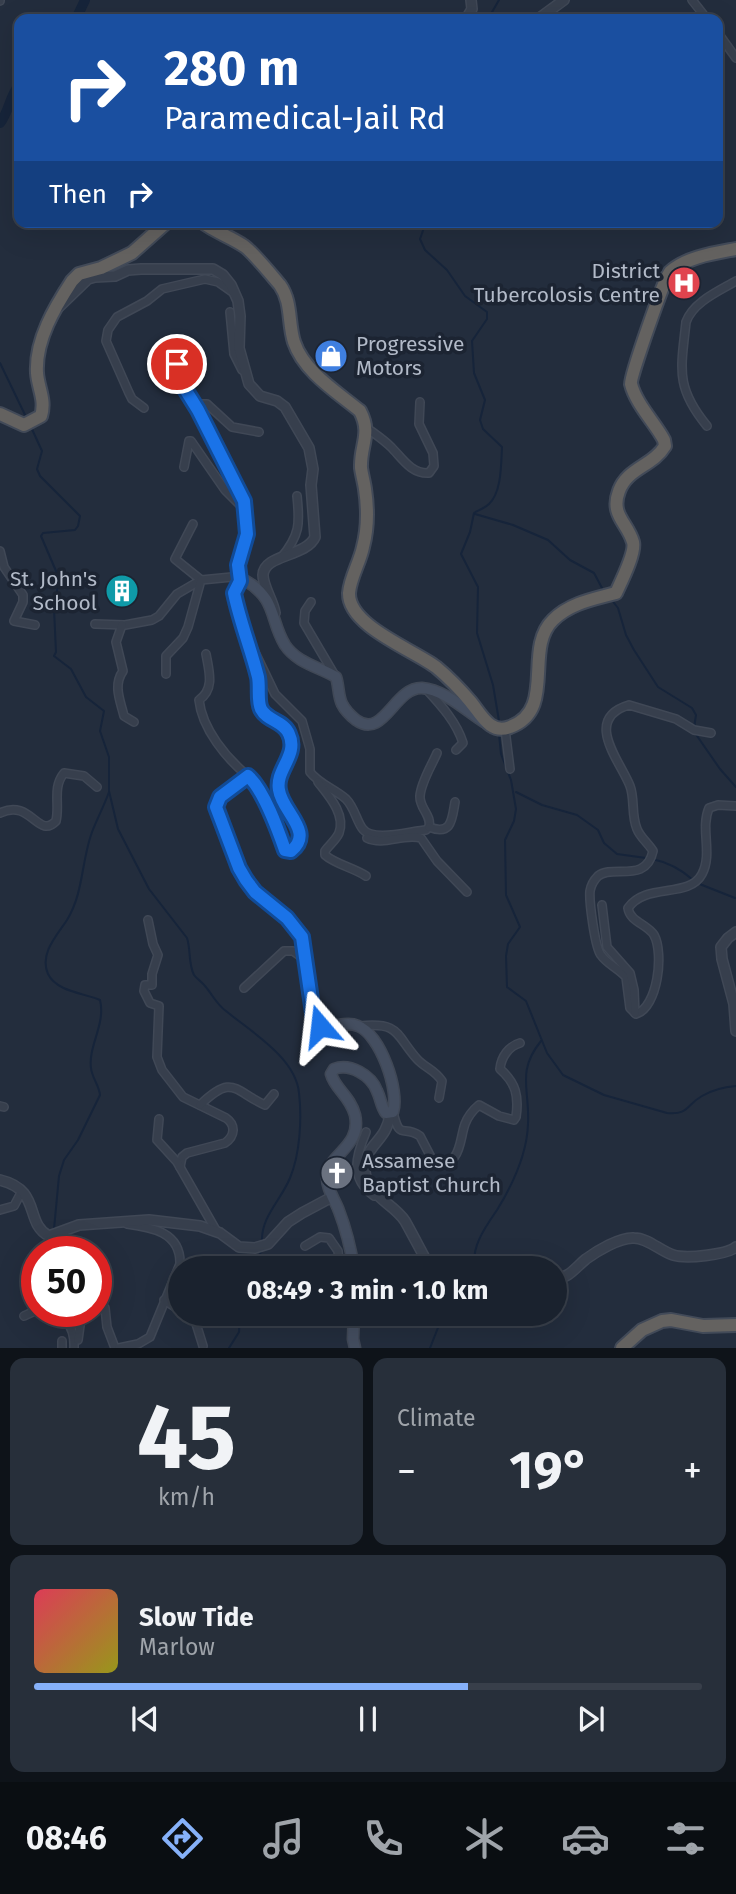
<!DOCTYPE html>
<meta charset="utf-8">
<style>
:root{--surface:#1a222e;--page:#272f3a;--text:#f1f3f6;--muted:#9fa4aa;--line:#383f4a;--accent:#86b1f9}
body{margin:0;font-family:"Fira Sans",sans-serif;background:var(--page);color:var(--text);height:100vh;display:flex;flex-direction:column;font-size:26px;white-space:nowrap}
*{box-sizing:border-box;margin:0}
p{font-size:23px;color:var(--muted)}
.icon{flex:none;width:38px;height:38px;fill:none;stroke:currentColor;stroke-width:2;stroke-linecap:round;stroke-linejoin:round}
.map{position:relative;height:1348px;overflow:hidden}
.panel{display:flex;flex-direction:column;gap:10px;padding:10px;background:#0e1319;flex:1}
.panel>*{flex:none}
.hud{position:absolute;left:14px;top:14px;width:709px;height:214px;border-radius:14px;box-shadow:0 7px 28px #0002,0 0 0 2px var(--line);background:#1a4fa0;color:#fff;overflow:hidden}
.speed{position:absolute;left:21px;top:1236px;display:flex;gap:14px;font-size:35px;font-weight:700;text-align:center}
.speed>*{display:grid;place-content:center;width:91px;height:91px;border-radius:50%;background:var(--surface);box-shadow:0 7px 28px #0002,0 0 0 2px var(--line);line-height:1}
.speed .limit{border:10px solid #d22;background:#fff;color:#111}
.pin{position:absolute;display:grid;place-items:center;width:60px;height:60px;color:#fff;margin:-30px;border:4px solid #fff;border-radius:50%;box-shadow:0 2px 7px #0007}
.me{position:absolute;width:77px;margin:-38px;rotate:343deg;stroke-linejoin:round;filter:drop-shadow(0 0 5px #0008)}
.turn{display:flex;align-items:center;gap:24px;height:147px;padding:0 35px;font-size:32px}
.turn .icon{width:91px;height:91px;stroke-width:2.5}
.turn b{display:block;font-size:49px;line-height:60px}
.then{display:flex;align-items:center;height:66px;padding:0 35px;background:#0003;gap:14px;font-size:26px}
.big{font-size:52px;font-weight:700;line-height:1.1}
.panel .card{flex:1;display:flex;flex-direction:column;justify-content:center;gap:10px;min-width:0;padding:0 24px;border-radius:14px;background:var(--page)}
.panel .dial{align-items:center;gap:0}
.dial b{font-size:91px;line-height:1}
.song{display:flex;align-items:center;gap:21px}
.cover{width:84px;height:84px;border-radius:10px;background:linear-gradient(135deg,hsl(350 70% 55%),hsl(60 70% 35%))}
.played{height:7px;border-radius:4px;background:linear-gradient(90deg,var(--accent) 65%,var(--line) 65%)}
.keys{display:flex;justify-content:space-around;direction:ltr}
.heat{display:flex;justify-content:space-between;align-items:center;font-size:38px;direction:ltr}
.panel .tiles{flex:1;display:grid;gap:10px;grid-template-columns:1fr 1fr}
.card:last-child{grid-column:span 2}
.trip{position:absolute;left:168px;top:1256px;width:399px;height:70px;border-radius:35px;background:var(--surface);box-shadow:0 7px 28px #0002,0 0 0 2px var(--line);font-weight:700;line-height:70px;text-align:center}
.menu{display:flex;height:112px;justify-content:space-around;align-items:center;background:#0a0e12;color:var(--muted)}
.menu .icon{width:49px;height:49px}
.menu .active{color:var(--accent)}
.menu b{font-size:32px;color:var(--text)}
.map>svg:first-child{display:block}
</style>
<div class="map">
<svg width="736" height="1348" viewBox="0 0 736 1348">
<rect width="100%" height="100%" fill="#232d3d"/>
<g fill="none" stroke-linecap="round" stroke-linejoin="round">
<g stroke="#16243a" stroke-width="2">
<polyline points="488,19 499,0"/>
<path d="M 426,222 L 420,239 L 425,250 L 447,270 L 465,296 L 487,312 L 487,319 L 472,341 L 474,373 L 485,400 L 480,420 L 483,429 L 502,447 C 501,463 502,492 489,504 C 485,508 479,510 474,513 L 470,532 L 461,554 L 478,587 L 477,633 L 493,685 L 499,721"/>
<polyline points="0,363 27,419"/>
<path d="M 31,427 L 42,451 L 37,469 L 40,476 L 80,516 L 78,526 L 75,530 L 43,533 L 41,536 L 59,578 L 54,609 L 56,652 L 54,656 L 71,669 L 86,697 L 104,711 L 100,731 L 109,757 L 109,791 L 118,829 L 149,889 L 187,938 C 191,950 188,963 194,975 C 197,979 202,982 205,986 C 212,994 217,1005 226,1011 C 250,1031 296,1058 299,1093 C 302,1119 300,1154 290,1178 C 281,1200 261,1217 262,1241"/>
<polyline points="475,514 513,525 548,540 570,560 594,573 602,588"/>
<polyline points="611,599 618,608 626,635 634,650 658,687 692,708 696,715 694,728"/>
<polyline points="695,733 720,769 736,787"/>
<path d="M 499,734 L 501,754 L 511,780 L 516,809 L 514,821 L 505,840 L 506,895 L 520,927 L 508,944 L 506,956 L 507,987 L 526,1001 L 547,1053 L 563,1075 L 604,1095 L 667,1113 C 689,1115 686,1105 702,1096 C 712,1090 724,1087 736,1086"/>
<polyline points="516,792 542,805 577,815 598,830 604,843 617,854 646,858"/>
<path d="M 652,859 C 667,862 682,870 693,880"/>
<polyline points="697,883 735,898"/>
<path d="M 54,1229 L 59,1176 L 64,1160 L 78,1140 L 100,1095 C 99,1085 92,1078 91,1068 C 88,1046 106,1024 100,1000 C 84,993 57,992 48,974 C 39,954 57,935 67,920 C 84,892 81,862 92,832 C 97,819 104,806 109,792"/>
<polyline points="49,1251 53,1238"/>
<polyline points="257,1269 261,1250"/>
<path d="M 476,1269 C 469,1249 486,1226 497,1210 C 513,1184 527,1155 528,1124 C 530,1089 516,1072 541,1041"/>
<polyline points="35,1281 37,1275"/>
<polyline points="229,1348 239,1332 240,1314"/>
<polyline points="430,1348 441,1320"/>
</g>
<g stroke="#16243a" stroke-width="10">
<polyline points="76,19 85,0"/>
<path d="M 0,123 C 9,112 10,95 19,85"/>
</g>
<defs>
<g id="minor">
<polyline points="692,0 707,19"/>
<polyline points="0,1 0,0"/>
<polyline points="718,33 736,58"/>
<polyline points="230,312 234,354 242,370"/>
<polyline points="174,347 180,381 199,410 244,501 248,534 238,565 240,581"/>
<polyline points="144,408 132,399 129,393 106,341 108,330 117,317 147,301 162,289 205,279 218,282 235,294"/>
<polyline points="199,410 202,404 207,404 232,427 259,432"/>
<path d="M 707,426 C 675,387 681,369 686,322 C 693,302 719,291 736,281"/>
<path d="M 367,428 C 375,434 384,440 391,447 C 402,458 411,474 429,473 L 434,466 L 433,453 L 419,424 L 420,402"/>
<polyline points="184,467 189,441 191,441 225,490 245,510"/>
<polyline points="0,551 4,567 23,595 23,602 14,621 35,625"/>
<path d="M 281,558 C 300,535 300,524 297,496"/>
<polyline points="311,602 305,611 304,623 334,674"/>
<polyline points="95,624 125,625 152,620 159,616 177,594 201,580 175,559 193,524"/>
<path d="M 122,625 L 116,642 L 123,671 C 113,685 120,700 124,716 L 134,722"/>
<path d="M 251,644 L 275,694 L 302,721 L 310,749 L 310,772 C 319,784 335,789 346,799 C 354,807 356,819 362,828 C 372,843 410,831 426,830 L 429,827 C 432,815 419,808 420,796 C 421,782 432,765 437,753"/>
<path d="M 206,654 C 209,671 215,689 199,700 C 202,729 227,759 248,776"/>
<polyline points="166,674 166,656 183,638 188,627 201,580 232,577 240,581"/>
<path d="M 427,690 C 441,705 457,723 463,743 L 456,750"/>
<polyline points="505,729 510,769"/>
<path d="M 711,733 L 694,730 L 676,719 L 629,705 C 582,719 621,762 630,786 C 635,799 631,815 637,829 C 640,837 648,843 653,851 C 646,884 613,864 598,876 C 594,880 591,885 590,891 C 589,901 595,948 601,955 C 607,964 618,968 626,977 L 630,1008 L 636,1014 C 658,1007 664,953 654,935 C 647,924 630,922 628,908 C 646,882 689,899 702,874 C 713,853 700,829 709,808 L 718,805 L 736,806"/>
<path d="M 318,782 C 328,795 346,814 339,833 C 336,840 329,845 325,851 L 325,855 C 335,864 354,868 366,876"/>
<path d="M 0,813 C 31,798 38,840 56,821 C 60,804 52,788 64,773 L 84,776 L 97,787"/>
<path d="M 429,827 C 452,836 452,819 455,802"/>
<path d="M 367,838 C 384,846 403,833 421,838 L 437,861 L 467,892"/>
<polyline points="602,905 607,947 630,973 634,990 635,1013"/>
<path d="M 148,920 L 153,944 L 158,955 L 152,974 L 152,985 L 145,985 L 144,991 L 150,1003 L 159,1006 L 157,1057 L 162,1070 L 183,1097 L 226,1118 C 236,1125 235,1136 225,1143 L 187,1153 L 182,1157 L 180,1167"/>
<polyline points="244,988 284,951 293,951 304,959"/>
<path d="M 360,1026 C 400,1022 395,1034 417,1059 C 425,1068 434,1069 442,1081 L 439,1098"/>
<path d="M 200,1105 C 233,1073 234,1091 265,1105 L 274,1094"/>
<polyline points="0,1106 4,1107"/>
<path d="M 393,1112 C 400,1142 403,1124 420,1136 L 433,1161 C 462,1169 459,1140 465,1124 C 468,1116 473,1110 479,1105 L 499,1116 L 514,1120 L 516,1117 C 519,1096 516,1083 500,1069 C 501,1057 509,1046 520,1043"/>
<polyline points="159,1119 157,1140 177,1162 217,1232"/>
<path d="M 366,1132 C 356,1156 349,1178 374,1196"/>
<polyline points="0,1210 14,1206 22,1191"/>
<polyline points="305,1246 320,1237 329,1238 338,1251 340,1269"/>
<polyline points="164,1300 180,1310"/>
<polyline points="105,1308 107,1327 115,1348"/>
<path d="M 43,1311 C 65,1315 75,1325 74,1348"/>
<polyline points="193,1314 203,1346"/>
<polyline points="24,1316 37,1310"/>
<polyline points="78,1340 82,1311"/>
<polyline points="62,1341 62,1348"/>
<path d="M 119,1348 L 138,1344 L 150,1337 L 180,1264 C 181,1232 151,1227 127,1224"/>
</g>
<g id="tertiary">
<polyline points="466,19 472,9 471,0"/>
<polyline points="538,19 564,0"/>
<path d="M 59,307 L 88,279 L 95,277 L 115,276 L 128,270 L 141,269 L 213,269 L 223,275 L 231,285 L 238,301 L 240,316 L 239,348 L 249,384 L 260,396 L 277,401 L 285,407 L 309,448 L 313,469 L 311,485 L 315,537 C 306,557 264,554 263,575 C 263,587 273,600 275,613"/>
<polyline points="736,932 728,938 721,947 722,959 734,1004 736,1031"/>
<path d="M 390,1114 C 387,1141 367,1143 365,1166 C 363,1195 393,1202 405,1221 C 414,1237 422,1253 431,1269"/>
<path d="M 0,1180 C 42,1190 24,1223 49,1236 L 79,1225 L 149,1220 L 200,1226 L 220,1233 L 239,1247 L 255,1248 L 268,1244 L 288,1222 L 302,1213 L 332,1197"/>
<path d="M 555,1279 C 569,1278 575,1268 586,1259 C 597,1251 620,1237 634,1238 C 648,1238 660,1251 673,1255 C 686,1259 726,1255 736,1247"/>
<polyline points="440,1314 444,1318 475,1316 505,1321 511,1314"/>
</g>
<g id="secondary">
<path d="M 354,1269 C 351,1250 346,1229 339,1211 C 335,1200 326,1188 327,1176 C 328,1154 362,1147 355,1115 C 350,1096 335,1089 331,1074 L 334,1069 C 350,1063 371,1075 377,1091 C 381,1099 381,1107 386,1113 L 393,1112 C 400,1091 380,1034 358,1026 C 344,1020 330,1031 316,1023 L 302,937 L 287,918 L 255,892 L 246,880 L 239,868 L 216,807 L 220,797 L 248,776 C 266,792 277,829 285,850 L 291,851 C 315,833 282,812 279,790 C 275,770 299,755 289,733 C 284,721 267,720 261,709 C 257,701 260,687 258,677 C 251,649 240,622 234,593 L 237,584 L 246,581 C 277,599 270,621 285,645 C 297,663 319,667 336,677 C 339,686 338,696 342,704 C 345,710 351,716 356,720 C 384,740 394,687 422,688 C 445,690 465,710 484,722"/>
<polyline points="354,1314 353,1339 355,1348"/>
</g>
<g id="trunk">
<path d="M 202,222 C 215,232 231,237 244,246 C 252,251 273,277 280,285 C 292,302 288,323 294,342 C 304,372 337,392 360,411 C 372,434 360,445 361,468 C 362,475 364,482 365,489 C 368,509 368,528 363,547 C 360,562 350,578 349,593 C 348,626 414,650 436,667 C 448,677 459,688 470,701 C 481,714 490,735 510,727 C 557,710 523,649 553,620 C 570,603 594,599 616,593 C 621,582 636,552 633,542 C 627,522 610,515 619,491 C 627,468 653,466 665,446 L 664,440 C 655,423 636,404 631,384 C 630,377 664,279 670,272 C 686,257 715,253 736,249"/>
<path d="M 0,414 L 24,425 L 41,416 C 46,400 38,388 37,373 C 35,340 55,307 72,281 L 79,274 L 101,268 L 132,253 L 167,222"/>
<polyline points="622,1348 642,1330 662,1321 671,1320 703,1326 736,1325"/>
</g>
</defs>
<use href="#minor" stroke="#404856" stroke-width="10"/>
<use href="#tertiary" stroke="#404856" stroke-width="12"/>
<use href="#secondary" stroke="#404856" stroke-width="13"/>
<use href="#trunk" stroke="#424a58" stroke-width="16"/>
<use href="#minor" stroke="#373f4d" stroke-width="7"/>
<use href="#tertiary" stroke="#373f4d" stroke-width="9"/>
<use href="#secondary" stroke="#444e60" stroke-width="10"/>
<use href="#trunk" stroke="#646260" stroke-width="12"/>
</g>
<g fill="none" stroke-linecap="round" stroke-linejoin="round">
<defs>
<path id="route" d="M 177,364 L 180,381 L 198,410 L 244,501 L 247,534 L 238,565 L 240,581 L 234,593 C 240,622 251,649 258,677 C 260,687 257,701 261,709 C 267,721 284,721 289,734 C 299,755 275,770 279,790 C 282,812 315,832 291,851 L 285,850 C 278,830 264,790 248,776 L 220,797 L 216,807 L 239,868 L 246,880 L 255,892 L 287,918 L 302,937 L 314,1020 L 320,1026"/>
</defs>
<use href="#route" stroke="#114b97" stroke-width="18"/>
<use href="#route" stroke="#1a73e8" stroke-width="12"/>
</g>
<defs>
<symbol id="hospital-disc" viewBox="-11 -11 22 22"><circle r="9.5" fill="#e0444e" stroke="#1c2432"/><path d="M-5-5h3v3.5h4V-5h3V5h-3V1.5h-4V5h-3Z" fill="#fff"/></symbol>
<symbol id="shop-disc" viewBox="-11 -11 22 22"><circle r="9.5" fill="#3f7fe0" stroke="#1c2432"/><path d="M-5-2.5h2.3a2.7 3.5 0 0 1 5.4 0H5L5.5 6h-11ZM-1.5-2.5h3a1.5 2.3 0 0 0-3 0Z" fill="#fff"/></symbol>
<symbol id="building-disc" viewBox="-11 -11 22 22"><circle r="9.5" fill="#0f9aa8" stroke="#1c2432"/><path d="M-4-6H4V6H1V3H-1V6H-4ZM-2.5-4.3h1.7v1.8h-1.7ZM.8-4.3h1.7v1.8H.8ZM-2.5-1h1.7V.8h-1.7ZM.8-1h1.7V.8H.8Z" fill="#fff"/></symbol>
<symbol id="church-disc" viewBox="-11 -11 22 22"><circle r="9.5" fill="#6b7280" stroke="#1c2432"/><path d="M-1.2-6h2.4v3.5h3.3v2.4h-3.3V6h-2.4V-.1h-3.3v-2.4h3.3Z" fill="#fff"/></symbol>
</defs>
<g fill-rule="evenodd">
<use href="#hospital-disc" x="665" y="264" width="38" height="38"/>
<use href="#shop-disc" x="312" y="337" width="38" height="38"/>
<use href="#building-disc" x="103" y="572" width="38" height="38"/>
<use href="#church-disc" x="318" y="1154" width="38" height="38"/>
</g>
<g text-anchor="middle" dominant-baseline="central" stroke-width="7" stroke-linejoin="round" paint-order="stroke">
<g font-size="21" fill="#b2bac8" stroke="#1c2432" text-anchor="end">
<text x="660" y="271">District<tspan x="660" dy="24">Tubercolosis Centre</tspan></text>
<text x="356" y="344" text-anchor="start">Progressive<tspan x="356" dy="24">Motors</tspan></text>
<text x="97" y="579">St. John's<tspan x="97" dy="24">School</tspan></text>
<text x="362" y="1161" text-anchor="start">Assamese<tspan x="362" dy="24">Baptist Church</tspan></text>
</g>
</g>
</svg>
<div class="speed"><div class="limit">50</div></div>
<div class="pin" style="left:177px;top:364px;background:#d93025"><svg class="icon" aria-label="arrive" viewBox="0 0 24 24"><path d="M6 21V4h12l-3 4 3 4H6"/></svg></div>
<svg class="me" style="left:320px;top:1026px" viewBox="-20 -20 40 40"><path d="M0-17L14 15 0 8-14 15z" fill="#1a73e8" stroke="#fff" stroke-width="4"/></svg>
<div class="trip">08:49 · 3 min · 1.0 km</div>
<div class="hud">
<div class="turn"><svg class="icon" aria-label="right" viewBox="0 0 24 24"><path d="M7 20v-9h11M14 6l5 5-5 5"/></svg><div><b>280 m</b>Paramedical-Jail Rd</div></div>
<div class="then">Then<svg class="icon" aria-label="right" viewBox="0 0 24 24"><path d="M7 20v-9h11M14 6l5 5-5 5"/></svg></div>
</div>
</div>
<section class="panel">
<div class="tiles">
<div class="card dial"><b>45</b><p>km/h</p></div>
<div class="card"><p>Climate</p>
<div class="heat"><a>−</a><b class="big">19°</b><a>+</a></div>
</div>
<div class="card">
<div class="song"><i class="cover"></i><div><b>Slow Tide</b><p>Marlow</p></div></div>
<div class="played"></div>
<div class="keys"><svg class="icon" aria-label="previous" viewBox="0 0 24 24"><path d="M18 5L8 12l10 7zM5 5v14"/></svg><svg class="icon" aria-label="pause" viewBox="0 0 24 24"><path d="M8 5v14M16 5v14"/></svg><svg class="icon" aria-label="next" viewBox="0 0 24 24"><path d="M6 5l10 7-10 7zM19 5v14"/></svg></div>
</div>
</div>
</section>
<nav class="menu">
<b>08:46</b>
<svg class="icon active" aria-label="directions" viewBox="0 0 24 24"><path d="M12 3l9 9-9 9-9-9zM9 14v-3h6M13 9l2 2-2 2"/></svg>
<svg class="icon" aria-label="music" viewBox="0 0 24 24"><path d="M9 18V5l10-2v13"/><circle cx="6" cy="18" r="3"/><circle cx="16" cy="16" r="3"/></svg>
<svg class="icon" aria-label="phone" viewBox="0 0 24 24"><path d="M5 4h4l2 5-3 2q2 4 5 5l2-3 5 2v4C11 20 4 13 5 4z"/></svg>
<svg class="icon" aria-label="climate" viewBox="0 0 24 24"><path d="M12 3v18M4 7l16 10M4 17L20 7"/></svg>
<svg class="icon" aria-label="car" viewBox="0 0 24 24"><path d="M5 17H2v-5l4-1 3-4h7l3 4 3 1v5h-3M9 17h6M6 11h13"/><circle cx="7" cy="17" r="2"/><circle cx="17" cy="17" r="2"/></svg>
<svg class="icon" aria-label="filters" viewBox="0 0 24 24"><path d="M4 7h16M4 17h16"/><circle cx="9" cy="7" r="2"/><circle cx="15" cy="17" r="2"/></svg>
</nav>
